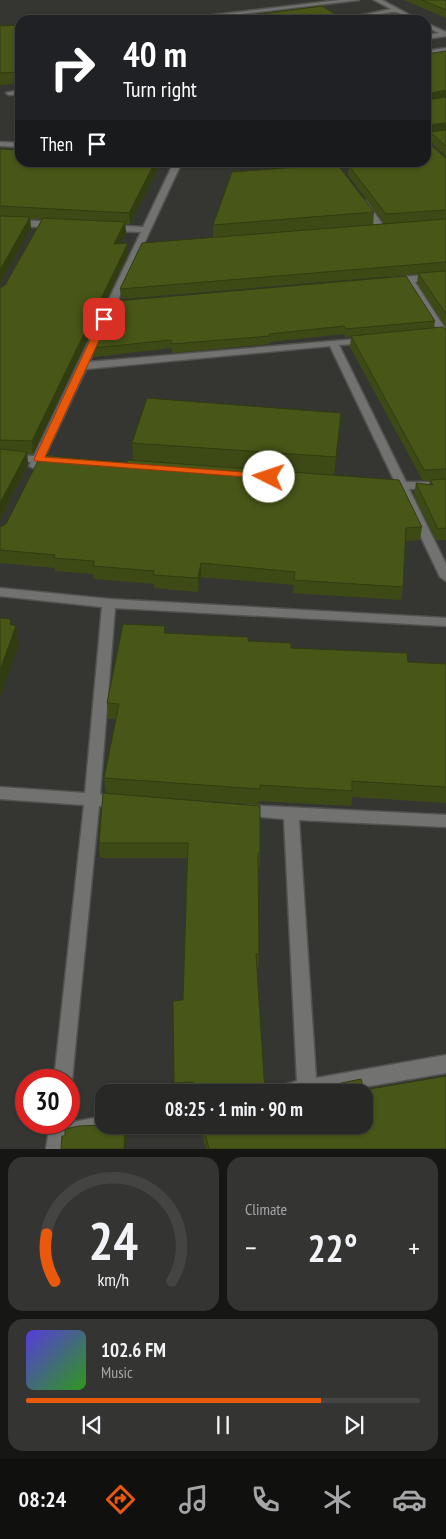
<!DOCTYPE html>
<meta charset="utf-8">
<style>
:root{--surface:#282826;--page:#343432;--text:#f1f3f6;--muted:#a5a6a7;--line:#444443;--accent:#ea580c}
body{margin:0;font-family:"PT Sans Narrow",sans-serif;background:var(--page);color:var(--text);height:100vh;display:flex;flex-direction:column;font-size:19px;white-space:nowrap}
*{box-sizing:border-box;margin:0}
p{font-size:16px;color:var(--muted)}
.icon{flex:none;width:28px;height:28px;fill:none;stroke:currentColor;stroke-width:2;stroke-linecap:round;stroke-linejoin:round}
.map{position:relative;height:1149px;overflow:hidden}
.sheet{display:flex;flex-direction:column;gap:8px;padding:8px;background:#161615;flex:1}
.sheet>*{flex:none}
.hud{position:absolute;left:15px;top:15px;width:416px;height:152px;border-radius:15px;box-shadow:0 1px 4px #0004,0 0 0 1px var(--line);background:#202124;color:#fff;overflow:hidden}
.speed{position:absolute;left:15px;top:1069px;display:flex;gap:10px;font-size:25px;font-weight:700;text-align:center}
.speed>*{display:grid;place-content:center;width:65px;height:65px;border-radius:50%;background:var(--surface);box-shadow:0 1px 4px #0004,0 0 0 1px var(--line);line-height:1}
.speed .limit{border:8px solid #d22;background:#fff;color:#111}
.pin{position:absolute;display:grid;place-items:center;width:42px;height:42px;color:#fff;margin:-21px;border-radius:10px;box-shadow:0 2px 8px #0006}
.me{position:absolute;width:55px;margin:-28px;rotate:274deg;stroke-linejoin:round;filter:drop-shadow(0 0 4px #0008)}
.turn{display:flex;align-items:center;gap:18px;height:105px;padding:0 25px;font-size:22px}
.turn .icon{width:65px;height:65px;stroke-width:2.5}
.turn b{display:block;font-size:35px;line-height:42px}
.then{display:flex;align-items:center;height:48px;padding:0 25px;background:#0003;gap:10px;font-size:19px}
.big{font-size:38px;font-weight:700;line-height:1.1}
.sheet .widget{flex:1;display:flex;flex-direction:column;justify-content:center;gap:8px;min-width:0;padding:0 18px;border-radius:15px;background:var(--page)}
.sheet .dial{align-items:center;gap:0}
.dial svg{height:130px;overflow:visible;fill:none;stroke:var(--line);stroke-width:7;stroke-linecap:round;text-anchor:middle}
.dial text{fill:var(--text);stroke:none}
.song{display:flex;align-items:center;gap:15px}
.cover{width:60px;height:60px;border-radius:8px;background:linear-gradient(135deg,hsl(250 70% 55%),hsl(110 70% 35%))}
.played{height:5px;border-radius:2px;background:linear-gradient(90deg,var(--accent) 75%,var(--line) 75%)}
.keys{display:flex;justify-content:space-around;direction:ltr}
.heat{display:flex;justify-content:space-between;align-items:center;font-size:28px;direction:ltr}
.sheet .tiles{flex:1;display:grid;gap:8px;grid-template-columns:1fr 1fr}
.widget:last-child{grid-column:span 2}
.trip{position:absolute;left:95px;top:1084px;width:278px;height:50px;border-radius:15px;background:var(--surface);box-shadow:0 1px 4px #0004,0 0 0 1px var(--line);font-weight:700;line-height:50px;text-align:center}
.tabs{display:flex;height:80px;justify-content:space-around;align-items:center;background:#10100f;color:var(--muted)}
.tabs .icon{width:35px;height:35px}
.tabs .selected{color:var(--accent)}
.tabs b{font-size:22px;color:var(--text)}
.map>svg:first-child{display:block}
</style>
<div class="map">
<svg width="446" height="1149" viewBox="0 0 446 1149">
<rect width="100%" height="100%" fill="#353632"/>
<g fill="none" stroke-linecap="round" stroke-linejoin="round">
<defs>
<g id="minor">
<polygon points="340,0 359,0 191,20 171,20"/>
<path d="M 374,0 L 382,0 L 419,20 C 409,20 402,12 393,12 C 375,14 358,20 339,20 L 391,9 Z"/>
<polygon points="426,23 446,32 446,36 426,39 426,35 439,33 426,27"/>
<polygon points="446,48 446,52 426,55 426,51"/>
<polygon points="20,90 20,94 9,95 6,93"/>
<polygon points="446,133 446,137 426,140 426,136"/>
<polygon points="0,142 20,143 20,147 0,146"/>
<polygon points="174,162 182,162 89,362 369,338 371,340 366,343 339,345 406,482 446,482 446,488 409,489 446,564 446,581 440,577 398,489 386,489 380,486 382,484 395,482 330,346 86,369 45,456 59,458 61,460 59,462 42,463 39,468 35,469 29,466 31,462 0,460 0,454 34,456 141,232 109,231 105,228 109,225 143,227"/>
<polygon points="360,201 366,201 386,229 385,231 379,231 359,203"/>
<polygon points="0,219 56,222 60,225 56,228 0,225"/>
<polygon points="446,273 446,279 415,282 446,330 446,340 443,339 406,282 391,284 386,281 391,278"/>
<polygon points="0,588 109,599 446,618 446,626 115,608 100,794 124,797 127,801 124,805 119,807 99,806 72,1080 69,1087 69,1080 54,1080 84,805 0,799 0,787 85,793 102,607 0,596"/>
<polygon points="244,805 446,815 446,827 299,820 316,1078 446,1055 446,1073 335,1092 279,1092 281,1086 297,1081 284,819 239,815 236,811 239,807"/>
<polygon points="104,1116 104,1125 114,1125 112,1132 66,1142 66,1149 46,1149 50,1122 68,1123"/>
</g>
</defs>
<use href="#minor" stroke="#525350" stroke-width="3"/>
<use href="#minor" fill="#727270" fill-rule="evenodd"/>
</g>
<g fill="#3e4a15">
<polygon points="404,0 446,0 446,18"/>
<polygon points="20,25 20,83 0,85 0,26"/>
<polygon points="446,51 446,156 429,141 430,134 426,134"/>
<polygon points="0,149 20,162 160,162 160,165 130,224 125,224 126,233 120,244 128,243 128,254 33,454 27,454 28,465 0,520 0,288 5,285 42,219 30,219 31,228 0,284"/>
<polygon points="446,158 446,327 417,283 418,274 121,299 120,289 213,238 213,225 374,212 373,225 385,224 348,175 349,166 356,166 353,162 426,162"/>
<polygon points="116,301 435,321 434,328 446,329 446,540 436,540 414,495 416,483 429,485 430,481 423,481 350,347 351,337 345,337 344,334 270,342 270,344 173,353 171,348 94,357 93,348"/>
<polygon points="341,413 340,432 334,475 422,527 420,540 405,541 403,587 401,600 293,593 294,585 201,577 198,592 154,588 154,584 94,579 93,574 55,571 55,568 0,563 0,527 133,460 132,443"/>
<polygon points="165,626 165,633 248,641 291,648 408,662 446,664 446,803 352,797 351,806 259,801 259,805 106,794 104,778 116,719 108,719 107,703"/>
<polygon points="103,793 260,853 260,868 258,868 259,954 258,969 257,969 265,1092 174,1092 174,1083 183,1000 187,858 100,858 99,843"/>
<polygon points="364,1090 446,1149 206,1149 200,1125 364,1125"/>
</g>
<g fill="#323c11">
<polygon points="446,90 446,98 426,103 426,94"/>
<polygon points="446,123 446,132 430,132 430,134 426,134 427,125"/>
<polygon points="155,162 160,162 160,165 130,224 129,213"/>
<polygon points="30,217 31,228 0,284 0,270"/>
<polygon points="125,222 126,233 114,256 114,244"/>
<polygon points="128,243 128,254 33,454 32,441"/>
<polygon points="341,413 340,432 334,477 336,457"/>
<polygon points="27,452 28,465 0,520 0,503"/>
<polygon points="201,563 201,577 198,592 198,578"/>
<polygon points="11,619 13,633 16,626 19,645 0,698 0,670"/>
<polygon points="125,1125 127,1138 126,1149 124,1149"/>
</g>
<g fill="#485618" stroke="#323c11">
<polygon points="422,0 446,0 446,10"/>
<polygon points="322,6 345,20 214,20"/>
<polygon points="20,25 20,72 0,73 0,26"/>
<polygon points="446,51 446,90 426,94 426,54"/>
<polygon points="446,97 446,123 427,125 426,132 426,98 427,100"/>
<polygon points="446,130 446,146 430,132"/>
<polygon points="426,141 446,158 446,210 386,214 349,166 364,165 362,162 426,162"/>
<polygon points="0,149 20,150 20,162 155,162 129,213 0,206"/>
<polygon points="337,164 374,212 213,225 232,172"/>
<polygon points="0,216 30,217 0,270"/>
<polygon points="43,218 125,222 114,244 128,243 32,441 0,440 0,288 5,285"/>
<polygon points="446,219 446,262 120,289 142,243"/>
<polygon points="446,271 446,314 418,273"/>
<polygon points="406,276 435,321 346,329 344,326 269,334 270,336 172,344 171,340 93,348 116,301"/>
<polygon points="442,327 446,329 446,469 424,470 351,336"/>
<polygon points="147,398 341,413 336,457 132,443"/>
<polygon points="0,449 27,452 0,503"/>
<polygon points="41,455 127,463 128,460 399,480 422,527 406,528 403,587 294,580 295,572 201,563 198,578 153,575 154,571 93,566 94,561 54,558 55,555 0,550 0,527 6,524"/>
<polygon points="446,479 446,528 438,529 416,483 433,485 430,480"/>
<polygon points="0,618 11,619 10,624 16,626 0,670"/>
<polygon points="123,624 165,626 164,633 248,637 248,641 291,643 291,648 407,653 408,662 446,664 446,787 352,781 352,791 260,785 260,789 104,778 119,704 107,703"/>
<polygon points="103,793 260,806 260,853 258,853 259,954 256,954 265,1092 195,1092 193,1082 174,1083 173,1001 183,1000 188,843 99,843"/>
<polygon points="446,1076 446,1149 209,1149 203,1125 364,1125 364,1092 298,1092 361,1079 364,1090"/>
<polygon points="104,1125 125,1125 124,1149 61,1149 62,1136 65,1136 65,1129 79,1126"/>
</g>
<polygon fill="#ea580c" stroke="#983908" points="104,317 109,319 45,457 269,474 274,477 273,479 35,461 34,459 100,319"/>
</svg>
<div class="speed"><div class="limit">30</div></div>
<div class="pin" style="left:104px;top:319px;background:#d93025"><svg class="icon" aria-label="arrive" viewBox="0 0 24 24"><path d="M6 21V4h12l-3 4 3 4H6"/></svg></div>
<svg class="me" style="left:269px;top:477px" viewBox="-20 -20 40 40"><circle r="19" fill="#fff"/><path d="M0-13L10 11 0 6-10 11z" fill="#ea580c"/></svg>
<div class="trip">08:25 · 1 min · 90 m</div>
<div class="hud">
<div class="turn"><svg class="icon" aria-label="right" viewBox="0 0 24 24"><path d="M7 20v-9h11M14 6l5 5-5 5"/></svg><div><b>40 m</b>Turn right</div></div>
<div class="then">Then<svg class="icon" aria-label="arrive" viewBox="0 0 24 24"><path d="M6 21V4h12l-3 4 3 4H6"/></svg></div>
</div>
</div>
<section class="sheet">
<div class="tiles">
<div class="widget dial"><svg viewBox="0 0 100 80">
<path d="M14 69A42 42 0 1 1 86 69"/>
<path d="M14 69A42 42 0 0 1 9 40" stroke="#ea580c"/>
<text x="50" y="56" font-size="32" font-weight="700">24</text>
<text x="50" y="72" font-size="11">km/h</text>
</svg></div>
<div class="widget"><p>Climate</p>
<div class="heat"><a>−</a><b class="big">22°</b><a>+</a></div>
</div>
<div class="widget">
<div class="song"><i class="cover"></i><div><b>102.6 FM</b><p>Music</p></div></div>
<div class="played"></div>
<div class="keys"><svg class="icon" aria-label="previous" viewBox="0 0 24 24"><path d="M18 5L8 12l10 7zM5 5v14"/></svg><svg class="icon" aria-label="pause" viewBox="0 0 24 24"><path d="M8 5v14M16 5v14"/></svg><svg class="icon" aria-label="next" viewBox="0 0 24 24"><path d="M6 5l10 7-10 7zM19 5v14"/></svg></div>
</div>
</div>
</section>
<nav class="tabs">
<b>08:24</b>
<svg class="icon selected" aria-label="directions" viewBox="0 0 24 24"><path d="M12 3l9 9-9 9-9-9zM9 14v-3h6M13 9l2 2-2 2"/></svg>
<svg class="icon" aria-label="music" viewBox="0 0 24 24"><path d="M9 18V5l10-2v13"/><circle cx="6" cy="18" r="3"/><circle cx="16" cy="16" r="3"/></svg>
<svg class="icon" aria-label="phone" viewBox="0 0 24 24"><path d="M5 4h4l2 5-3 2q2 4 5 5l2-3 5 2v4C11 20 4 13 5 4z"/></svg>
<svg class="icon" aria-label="climate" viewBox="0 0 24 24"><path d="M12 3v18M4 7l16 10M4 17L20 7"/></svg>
<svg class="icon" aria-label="car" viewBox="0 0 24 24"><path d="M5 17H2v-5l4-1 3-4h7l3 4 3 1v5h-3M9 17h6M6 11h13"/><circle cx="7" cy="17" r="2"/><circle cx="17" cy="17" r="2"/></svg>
</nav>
